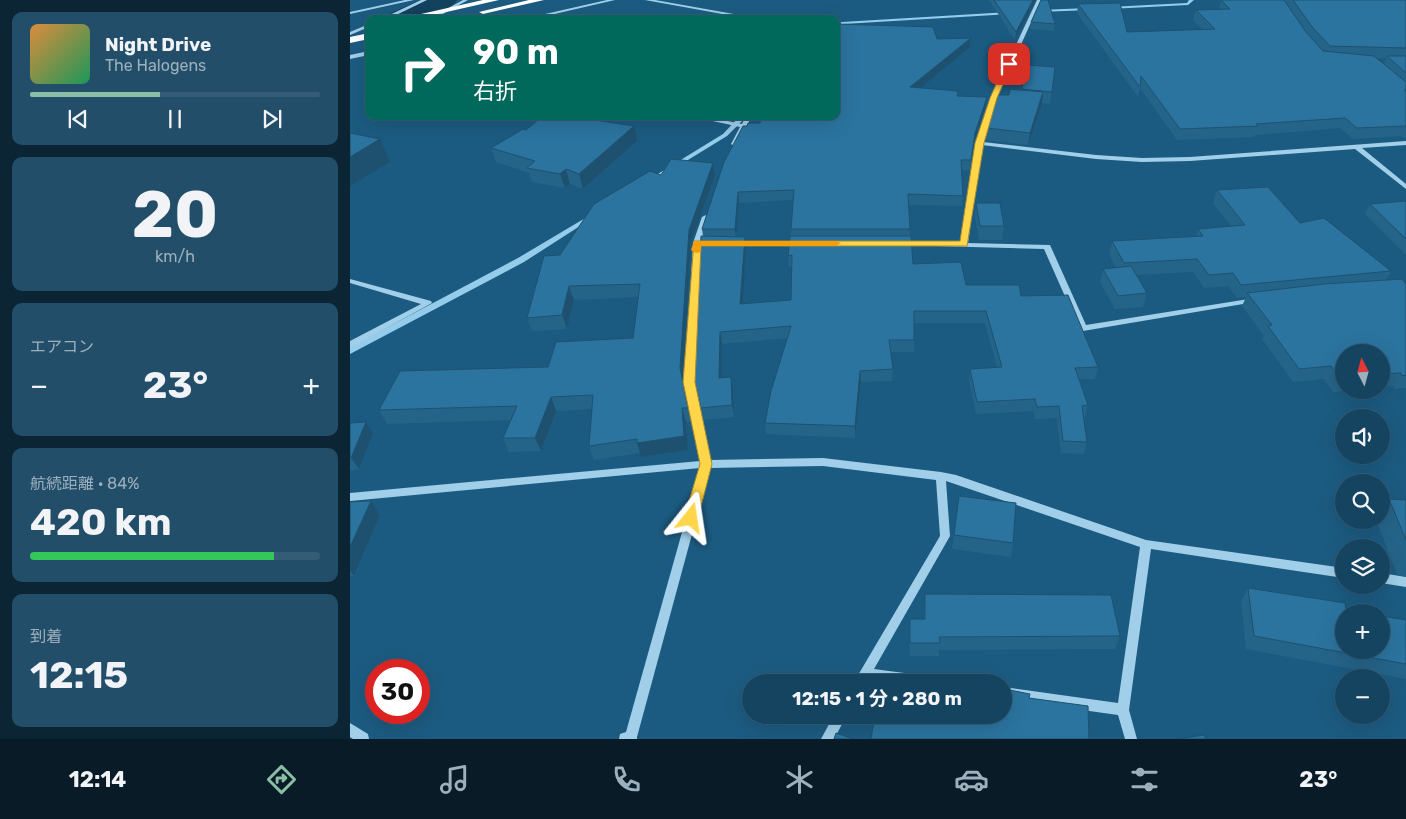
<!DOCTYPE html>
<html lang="ja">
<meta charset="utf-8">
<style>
:root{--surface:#154461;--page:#224e6a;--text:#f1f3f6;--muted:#9db0bd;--line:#345c76;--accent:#8abfa5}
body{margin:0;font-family:Rubik,"Noto Sans JP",sans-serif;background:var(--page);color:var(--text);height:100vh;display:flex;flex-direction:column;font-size:19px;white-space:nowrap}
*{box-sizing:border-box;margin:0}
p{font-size:16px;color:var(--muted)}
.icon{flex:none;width:28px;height:28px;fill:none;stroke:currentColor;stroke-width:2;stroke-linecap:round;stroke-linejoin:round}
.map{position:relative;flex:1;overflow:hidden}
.details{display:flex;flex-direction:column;gap:12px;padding:12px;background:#0c2535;width:350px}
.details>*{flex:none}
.banner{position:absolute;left:15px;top:15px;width:475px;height:105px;border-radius:10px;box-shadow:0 5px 20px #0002,0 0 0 1px var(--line);background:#00695c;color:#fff;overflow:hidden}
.needle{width:32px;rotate:354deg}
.tools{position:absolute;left:985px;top:344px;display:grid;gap:10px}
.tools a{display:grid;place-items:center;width:55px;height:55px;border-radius:50%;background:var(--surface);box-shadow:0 5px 20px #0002,0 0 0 1px var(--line);font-size:25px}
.speed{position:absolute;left:15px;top:659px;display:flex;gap:10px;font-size:25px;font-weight:700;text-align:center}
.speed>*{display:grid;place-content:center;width:65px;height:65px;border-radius:50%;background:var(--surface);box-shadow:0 5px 20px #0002,0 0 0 1px var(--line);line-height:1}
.speed .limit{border:8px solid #d22;background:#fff;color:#111}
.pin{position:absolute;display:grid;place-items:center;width:42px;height:42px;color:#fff;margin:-21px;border-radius:10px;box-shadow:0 2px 8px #0006}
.me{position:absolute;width:55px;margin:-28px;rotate:15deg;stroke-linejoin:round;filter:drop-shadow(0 0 4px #0008)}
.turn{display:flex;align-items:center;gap:18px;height:105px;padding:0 25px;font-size:22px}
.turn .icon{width:65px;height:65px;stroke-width:2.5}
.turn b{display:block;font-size:35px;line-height:42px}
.big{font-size:38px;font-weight:700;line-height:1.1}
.details .widget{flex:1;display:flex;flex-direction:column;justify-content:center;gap:8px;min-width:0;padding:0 18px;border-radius:10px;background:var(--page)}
.details .dial{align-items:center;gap:0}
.dial b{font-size:65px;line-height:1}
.song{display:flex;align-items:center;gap:15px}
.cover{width:60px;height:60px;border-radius:8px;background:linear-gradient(135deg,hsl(30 70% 55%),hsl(150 70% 35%))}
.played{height:5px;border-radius:2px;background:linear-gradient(90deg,var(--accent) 45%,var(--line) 45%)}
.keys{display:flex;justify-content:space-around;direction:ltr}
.heat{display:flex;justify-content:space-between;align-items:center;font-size:28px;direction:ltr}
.charge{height:8px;border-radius:4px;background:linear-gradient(90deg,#34c759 84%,var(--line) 0)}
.trip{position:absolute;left:392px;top:674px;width:270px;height:50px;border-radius:25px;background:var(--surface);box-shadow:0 5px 20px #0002,0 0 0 1px var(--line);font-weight:700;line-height:50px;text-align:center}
.menu{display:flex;height:80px;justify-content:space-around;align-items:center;background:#081b27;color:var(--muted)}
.menu .icon{width:35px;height:35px}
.menu .selected{color:var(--accent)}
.menu b{font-size:22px;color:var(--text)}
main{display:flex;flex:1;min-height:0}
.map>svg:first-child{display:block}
</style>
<main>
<section class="details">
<div class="widget">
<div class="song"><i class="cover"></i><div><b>Night Drive</b><p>The Halogens</p></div></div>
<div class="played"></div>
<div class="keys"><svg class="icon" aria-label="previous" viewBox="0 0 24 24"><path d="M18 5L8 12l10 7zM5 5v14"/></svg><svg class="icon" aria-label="pause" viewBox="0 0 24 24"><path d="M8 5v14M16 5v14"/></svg><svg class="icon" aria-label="next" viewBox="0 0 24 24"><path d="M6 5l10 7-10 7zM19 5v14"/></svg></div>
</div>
<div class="widget dial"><b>20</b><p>km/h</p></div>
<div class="widget"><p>エアコン</p>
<div class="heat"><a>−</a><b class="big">23°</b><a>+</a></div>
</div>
<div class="widget"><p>航続距離 · 84%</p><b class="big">420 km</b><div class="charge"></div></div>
<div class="widget"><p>到着</p><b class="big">12:15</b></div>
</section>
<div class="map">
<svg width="1056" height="739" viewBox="0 0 1056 739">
<rect width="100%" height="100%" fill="#1c5b81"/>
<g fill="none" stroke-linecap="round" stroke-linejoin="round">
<g fill="#94cceb" fill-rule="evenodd">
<polygon points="839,0 844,0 838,5 759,9 757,8 759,7 837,3"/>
<polygon points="739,8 741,8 741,10 689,12 687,11 689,10"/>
<polygon points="659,12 661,12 661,14 493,24 486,27 486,24 492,22"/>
<polygon points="390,116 397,116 377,136 302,182 298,182 298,180 373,134"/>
<polygon points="242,214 244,215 244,217 174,262 0,354 0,347 168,258"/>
</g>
<path fill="#13425f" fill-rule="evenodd" d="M 70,0 L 107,0 C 92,22 60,19 37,19 L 41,13 Z"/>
<g fill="#a1cfe9" fill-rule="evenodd">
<polygon points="55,0 64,0 0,14 0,12"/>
<polygon points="71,0 77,0 38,19 31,19"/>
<polygon points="113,0 118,0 84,19 78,19"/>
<polygon points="257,0 265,0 183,19 173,19"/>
<polygon points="295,0 305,0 412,19 400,19"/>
<polygon points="687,0 691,0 647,98 633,142 746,155 792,158 840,157 1056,141 1056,145 1012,148 1056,184 1056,189 1005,149 840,161 792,162 746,159 632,145 618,243 700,245 736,325 905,298 909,300 905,302 733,331 729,328 694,249 547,245 547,241 550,241 611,242 626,143 641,98"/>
<polygon points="19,24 19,27 0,35 0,32"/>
<polygon points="19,51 19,55 0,59 0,55"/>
<polygon points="340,116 353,116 392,124 396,116 402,116 387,144 384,146 381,144 390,127"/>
<polygon points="356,215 360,217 351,243 343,382 360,460 473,458 591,472 606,475 796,540 994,568 994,578 801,549 779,710 787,739 775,739 768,715 654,699 654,687 768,703 790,547 596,481 600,536 524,669 577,676 581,678 583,682 536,682 518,680 516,682 504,682 590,536 586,480 473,466 360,468 287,737 287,739 269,739 270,734 276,732 350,468 0,501 0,493 350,461 335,382 343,243 352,217"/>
<polygon points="382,241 449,241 453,243 449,245 382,245"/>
<polygon points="0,279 81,301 82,303 0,348 0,341 71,304 0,283"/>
<polygon points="1031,573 1056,577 1056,587 1031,583"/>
<polygon points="484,715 497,715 484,739 471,739"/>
<polygon points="0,723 18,734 19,739 3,739 0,737"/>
</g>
<g fill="#fff" fill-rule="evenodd">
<polygon points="133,0 149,0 66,19 49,19"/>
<polygon points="179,0 194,0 133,14 129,12"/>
<polygon points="19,33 19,39 0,43 0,37"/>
</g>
</g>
<g fill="#256489" fill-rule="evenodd">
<polygon points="639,0 686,0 665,40"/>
<path d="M 871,0 L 1056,0 L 1056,139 L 1050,136 L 1003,139 L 990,128 L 905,135 L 904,137 L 827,140 L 790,88 L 788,97 L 727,13 L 728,4 L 777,32 L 853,30 L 843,20 L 846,10 L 869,10 ZM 1027,58 L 1036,58 L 1034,64 Z"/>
<polygon points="681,22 705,24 704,31 680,29"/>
<path d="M 621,38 L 620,47 L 570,88 L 608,91 L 608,96 L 637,97 L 636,106 L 624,142 L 620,170 L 611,170 L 613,196 L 612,206 L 558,205 L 560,236 L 563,264 L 616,285 L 671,296 L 748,367 L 745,379 L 729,379 L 738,405 L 735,417 L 734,417 L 737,442 L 734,454 L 711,453 L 707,418 L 685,419 L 683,411 L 626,414 L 619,380 L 620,369 L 647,367 L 635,323 L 564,323 L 564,352 L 540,352 L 543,369 L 542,381 L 511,382 L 505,438 L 416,434 L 415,423 L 438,338 L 372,344 L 371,378 L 381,377 L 383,388 L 384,417 L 353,420 L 342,370 L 353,236 L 352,229 L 397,126 L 410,123 L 587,39 ZM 443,200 L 441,229 L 441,236 L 438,256 L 439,267 L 442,267 L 441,300 L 392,304 L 396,248 L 395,237 L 386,237 L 389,203 Z"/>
<polygon points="675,65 702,92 700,104 692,103 678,145 636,140 637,128 672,90"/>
<polygon points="250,121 287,141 233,189 220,184 215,188 182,182 179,173 146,162 141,148"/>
<polygon points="363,163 365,175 341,243 333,382 341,422 336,422 338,450 291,457 290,453 244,460 239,446 242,409 206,411 191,451 159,452 153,438 160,420 37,424 29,410 198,367 283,338 288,297 224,300 217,329 182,331 177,318 210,255 311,175"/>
<polygon points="867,190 950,223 1041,271 1037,280 1056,284 1056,388 1044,389 1044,386 1031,387 1031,352 994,352 994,390 1001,390 983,392 974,379 943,382 912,339 914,336 892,306 896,297 887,298 878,286 854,288 843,272 787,275 797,293 793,307 765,309 750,282 753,269 766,268 759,254 762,241 846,236 848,229 881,226 863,203"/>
<polygon points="1056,201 1056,255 1015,214 1020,204"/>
<polygon points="626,203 654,226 652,240 629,240 625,216"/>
<polygon points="0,423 23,434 9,469 0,471"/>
<polygon points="609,496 663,543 661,557 602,549"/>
<polygon points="1039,499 1056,500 1056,577 1047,574 1026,520 1031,520 1031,511"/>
<polygon points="21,501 30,515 4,576 0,576 0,502"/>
<polygon points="898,588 996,610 1054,620 1056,617 1056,679 896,649 891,601"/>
<polygon points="575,594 770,636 765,649 589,650 589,656 560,656 559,632 560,619 574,619 574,608"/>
</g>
<g fill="#1e516f">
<polygon points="683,0 686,0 665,40 666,32"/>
<polygon points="621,38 620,47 560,97 560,87"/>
<polygon points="693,92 692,104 678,145 680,133"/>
<polygon points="637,97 636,106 624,142 620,170 625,133"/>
<polygon points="234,116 257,116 235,132 232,118"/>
<polygon points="284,126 287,141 233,189 229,174"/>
<polygon points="30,139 40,162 0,186 0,157"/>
<polygon points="363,163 365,175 341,243 333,382 341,422 330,368 339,230"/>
<polygon points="216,169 220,184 215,188 210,174"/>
<polygon points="388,192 389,203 386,239 385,229"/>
<polygon points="395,237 396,248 392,316 390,304"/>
<polygon points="219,286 224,300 217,329 212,315"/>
<polygon points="370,332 372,344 371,390 369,378"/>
<polygon points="510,371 511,382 505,438 505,426"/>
<polygon points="381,377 383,388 384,417 382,405"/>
<polygon points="201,397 206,411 191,451 185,438"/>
<polygon points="332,408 336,422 338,450 291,457 287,443"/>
<polygon points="16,422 23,434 9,469 1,458"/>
<polygon points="21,501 30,515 4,576 0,571 0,547"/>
</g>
<g fill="#2b749f" stroke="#1e516f">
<polygon points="644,0 683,0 666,32"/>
<polygon points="691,0 698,0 705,24 681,22"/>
<polygon points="871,0 934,0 956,32 973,51 1024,56 1056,82 1056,90 1054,90 1056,91 1056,126 1007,128 995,118 906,124 908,126 830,129 791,76 790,87 728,4 770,3 777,32 865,29 846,10 880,9"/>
<polygon points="943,0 1056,0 1056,48 980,46 963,28"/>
<polygon points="486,24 583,27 587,39 621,38 560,87 608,91 607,96 637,97 625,133 621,160 611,160 613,196 558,194 560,229 441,229 444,190 388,192 385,229 352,229 374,162 393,126 397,126 398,123 410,123 413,116 486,116"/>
<polygon points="1037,56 1056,56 1056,73"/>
<polygon points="675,65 705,67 702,92 672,89"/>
<polygon points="660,89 693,92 680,133 637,128 648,95 659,95"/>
<polygon points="195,116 234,116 232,118 284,126 229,174 216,169 210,174 177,168 185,161 141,148 173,129 176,130 189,119"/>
<polygon points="0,133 30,139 0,157"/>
<polygon points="321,159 363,163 339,230 330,368 338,408 332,408 334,436 287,443 287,439 239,446 243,395 201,397 185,438 153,438 167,406 29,410 50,371 198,367 206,342 283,338 290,284 219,286 212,315 177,318 194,256 210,255 244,204 300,171 311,175"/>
<polygon points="918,187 950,223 974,218 1041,271 891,285 883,273 859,275 847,259 774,263 762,241 853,236 848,229 895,225 867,190"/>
<polygon points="1056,201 1056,239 1020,204"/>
<polygon points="626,203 650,203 654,226 630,226"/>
<polygon points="351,236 395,237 390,304 441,300 442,255 438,256 440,236 561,236 563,264 611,262 616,285 669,285 671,296 718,295 748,367 725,368 738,405 732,406 737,442 713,441 709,406 687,407 685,399 627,402 620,369 652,367 636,311 564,311 564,340 539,340 543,369 510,371 505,426 415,423 421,391 441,326 370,332 369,378 381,377 382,405 351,408 342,370"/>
<polygon points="781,266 797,293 768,296 753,269"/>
<polygon points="1052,279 1056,284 1056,375 1052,376 1051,373 1031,374 1031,352 994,352 994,378 990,378 981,366 949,369 918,326 922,325 897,293 974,284"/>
<polygon points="16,422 1,458 0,458 0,423"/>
<polygon points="609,496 666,503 663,543 604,535"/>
<polygon points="1039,499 1056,500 1056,540"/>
<polygon points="21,501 0,547 0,502"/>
<polygon points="898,588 995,603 996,610 1009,612 994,612 994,650 1031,650 1031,616 1056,620 1056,664 904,636"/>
<polygon points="575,594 761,595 770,636 589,637 590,643 560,643 560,619 575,619"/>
<polygon points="530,681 543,682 530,682"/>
<polygon points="654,689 680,694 679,698 738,706 739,739 521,739 525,715 654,715"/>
<polygon points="486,733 504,739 484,739"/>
<polygon points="854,735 856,739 827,739"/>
</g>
<polygon fill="#ffd54a" stroke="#a68a30" points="659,62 662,64 647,98 634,143 617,246 351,246 345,382 362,464 348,518 346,522 336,522 334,518 350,464 333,382 344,241 610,241 625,143 640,98 655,64"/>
<polygon fill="#f59e0b" points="344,241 486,241 491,243 486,246 351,246 350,252 346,253 341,250"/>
</svg>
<div class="tools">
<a><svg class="needle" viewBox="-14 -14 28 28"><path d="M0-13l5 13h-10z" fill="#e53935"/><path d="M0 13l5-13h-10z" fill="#9db0bd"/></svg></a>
<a><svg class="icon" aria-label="sound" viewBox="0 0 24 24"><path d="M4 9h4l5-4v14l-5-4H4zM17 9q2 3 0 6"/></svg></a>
<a><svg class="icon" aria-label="search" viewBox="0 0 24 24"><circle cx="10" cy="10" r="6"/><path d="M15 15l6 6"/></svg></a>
<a><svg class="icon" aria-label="layers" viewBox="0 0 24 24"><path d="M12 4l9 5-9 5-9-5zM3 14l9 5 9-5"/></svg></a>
<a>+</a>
<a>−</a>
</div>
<div class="speed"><div class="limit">30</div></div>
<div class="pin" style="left:659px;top:64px;background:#d93025"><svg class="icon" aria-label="arrive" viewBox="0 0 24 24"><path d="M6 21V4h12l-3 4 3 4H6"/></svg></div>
<svg class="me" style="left:341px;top:518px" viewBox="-20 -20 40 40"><path d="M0-17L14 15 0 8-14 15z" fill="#ffd54a" stroke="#fff" stroke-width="4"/></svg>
<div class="trip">12:15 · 1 分 · 280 m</div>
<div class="banner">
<div class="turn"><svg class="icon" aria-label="right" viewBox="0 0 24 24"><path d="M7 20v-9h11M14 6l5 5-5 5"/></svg><div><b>90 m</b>右折</div></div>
</div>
</div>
</main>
<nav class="menu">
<b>12:14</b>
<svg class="icon selected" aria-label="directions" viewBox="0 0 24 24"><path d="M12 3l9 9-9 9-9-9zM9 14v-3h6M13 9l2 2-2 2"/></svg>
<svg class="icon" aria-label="music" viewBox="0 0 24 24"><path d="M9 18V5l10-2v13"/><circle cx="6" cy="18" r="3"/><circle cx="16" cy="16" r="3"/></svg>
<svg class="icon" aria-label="phone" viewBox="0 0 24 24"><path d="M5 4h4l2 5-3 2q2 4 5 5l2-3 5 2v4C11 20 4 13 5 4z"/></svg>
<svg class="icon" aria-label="climate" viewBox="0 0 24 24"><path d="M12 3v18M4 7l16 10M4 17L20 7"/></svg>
<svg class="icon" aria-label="car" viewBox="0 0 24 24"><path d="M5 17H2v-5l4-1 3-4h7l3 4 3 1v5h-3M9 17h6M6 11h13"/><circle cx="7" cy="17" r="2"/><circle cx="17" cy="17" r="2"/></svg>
<svg class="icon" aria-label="filters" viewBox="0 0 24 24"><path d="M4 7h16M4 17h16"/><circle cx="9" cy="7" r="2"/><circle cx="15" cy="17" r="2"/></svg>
<b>23°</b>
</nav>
